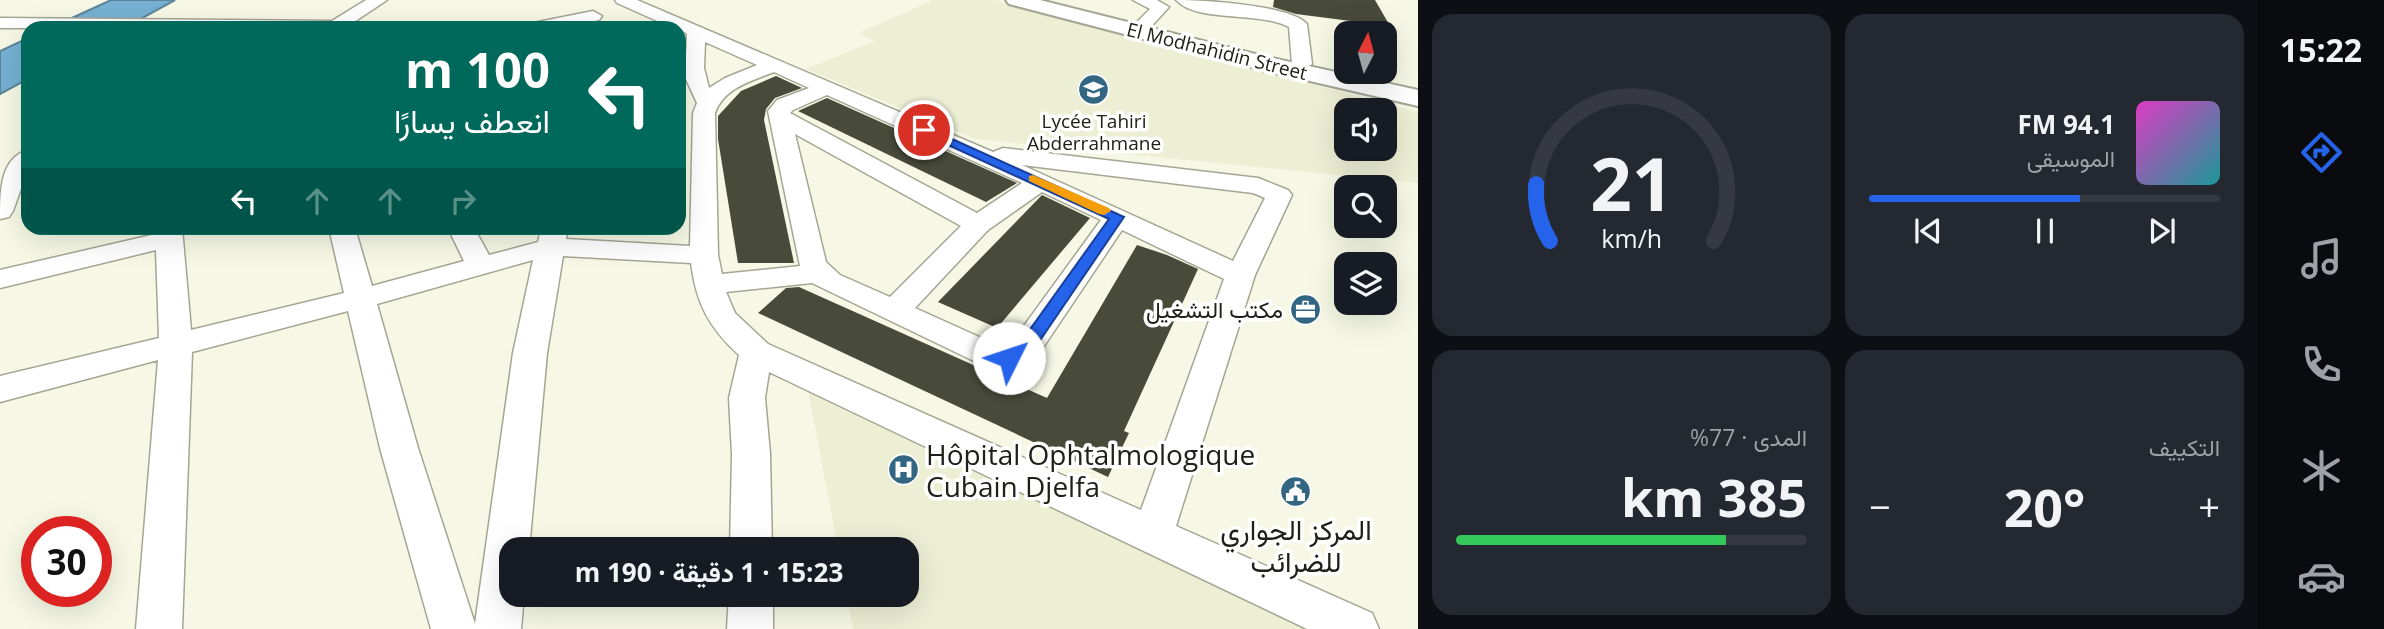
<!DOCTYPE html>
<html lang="ar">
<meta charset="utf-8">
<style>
:root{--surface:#171b24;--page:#242831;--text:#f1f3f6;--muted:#9ea1a6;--line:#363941;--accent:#2563eb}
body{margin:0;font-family:"Open Sans",Vazirmatn,sans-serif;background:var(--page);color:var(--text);direction:rtl;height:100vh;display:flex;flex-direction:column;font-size:26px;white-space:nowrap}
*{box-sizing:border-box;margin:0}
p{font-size:23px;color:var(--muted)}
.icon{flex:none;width:38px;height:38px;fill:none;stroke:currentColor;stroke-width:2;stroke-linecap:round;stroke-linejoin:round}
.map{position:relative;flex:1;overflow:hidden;direction:ltr}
.sheet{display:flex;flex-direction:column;gap:14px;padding:14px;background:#0d0f14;width:840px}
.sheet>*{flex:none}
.hud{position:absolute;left:21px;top:21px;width:665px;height:214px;border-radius:21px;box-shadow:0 7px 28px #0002;direction:rtl;background:#00695c;color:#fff;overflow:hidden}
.needle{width:46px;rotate:6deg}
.controls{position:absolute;left:1334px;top:21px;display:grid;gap:14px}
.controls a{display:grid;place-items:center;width:63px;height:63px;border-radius:14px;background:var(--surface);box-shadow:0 7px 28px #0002;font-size:35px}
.speed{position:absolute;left:21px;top:516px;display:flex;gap:14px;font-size:35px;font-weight:700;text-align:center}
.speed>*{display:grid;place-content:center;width:91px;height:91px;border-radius:50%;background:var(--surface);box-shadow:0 7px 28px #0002;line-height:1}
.speed .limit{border:10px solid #d22;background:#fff;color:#111}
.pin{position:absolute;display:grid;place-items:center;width:60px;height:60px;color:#fff;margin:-30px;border:4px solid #fff;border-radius:50%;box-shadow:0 2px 7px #0007}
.me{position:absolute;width:77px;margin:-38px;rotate:49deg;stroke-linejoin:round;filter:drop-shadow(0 0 5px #0008)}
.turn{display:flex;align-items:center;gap:24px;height:147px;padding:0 21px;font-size:32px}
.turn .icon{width:91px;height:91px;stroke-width:2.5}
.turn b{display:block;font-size:49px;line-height:60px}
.lanes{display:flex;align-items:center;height:66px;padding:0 21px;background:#0003;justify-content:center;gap:35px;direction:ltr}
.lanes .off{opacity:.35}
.big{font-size:52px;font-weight:700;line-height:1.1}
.sheet .card{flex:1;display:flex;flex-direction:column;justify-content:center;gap:10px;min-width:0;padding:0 24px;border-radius:21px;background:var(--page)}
.sheet .dial{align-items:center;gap:0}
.dial svg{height:182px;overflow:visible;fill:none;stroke:var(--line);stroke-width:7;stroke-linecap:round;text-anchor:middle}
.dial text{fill:var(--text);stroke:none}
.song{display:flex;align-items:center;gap:21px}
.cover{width:84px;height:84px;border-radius:10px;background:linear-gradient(135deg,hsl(310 70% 55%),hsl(180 70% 35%))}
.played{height:7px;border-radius:4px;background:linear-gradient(90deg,var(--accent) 60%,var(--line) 60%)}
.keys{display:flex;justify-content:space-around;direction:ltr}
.heat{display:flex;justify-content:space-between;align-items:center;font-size:38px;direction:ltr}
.charge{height:10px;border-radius:5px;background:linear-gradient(90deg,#34c759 77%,var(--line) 0)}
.sheet .tiles{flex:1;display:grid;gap:14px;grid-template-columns:repeat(2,1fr)}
.trip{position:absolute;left:499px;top:537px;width:420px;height:70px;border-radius:21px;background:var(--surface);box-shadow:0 7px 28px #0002;font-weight:700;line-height:70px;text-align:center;direction:rtl}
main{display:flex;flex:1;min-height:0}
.dock{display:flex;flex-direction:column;width:126px;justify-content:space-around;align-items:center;background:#090b0e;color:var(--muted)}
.dock .icon{width:49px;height:49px}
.dock .selected{color:var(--accent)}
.dock b{font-size:32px;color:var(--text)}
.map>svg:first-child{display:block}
</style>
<main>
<nav class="dock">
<b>15:22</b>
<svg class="icon selected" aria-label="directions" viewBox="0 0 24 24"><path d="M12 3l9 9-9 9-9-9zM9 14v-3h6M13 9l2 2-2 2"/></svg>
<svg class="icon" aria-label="music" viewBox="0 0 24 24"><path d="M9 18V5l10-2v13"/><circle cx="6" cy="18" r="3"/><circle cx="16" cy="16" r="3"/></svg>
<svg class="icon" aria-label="phone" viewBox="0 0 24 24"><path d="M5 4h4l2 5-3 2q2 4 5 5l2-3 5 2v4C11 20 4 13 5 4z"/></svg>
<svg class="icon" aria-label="climate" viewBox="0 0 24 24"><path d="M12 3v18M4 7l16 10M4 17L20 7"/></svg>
<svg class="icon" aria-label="car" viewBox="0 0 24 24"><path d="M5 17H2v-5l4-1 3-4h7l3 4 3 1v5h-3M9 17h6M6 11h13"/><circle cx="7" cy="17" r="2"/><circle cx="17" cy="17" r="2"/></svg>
</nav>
<section class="sheet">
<div class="tiles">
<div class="card">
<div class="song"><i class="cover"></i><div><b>94.1 FM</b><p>الموسيقى</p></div></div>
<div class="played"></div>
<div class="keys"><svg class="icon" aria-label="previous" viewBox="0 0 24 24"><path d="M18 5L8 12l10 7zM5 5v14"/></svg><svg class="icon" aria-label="pause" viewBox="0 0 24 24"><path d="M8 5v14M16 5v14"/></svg><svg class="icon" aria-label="next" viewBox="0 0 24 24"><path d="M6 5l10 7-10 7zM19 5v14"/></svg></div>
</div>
<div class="card dial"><svg viewBox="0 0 100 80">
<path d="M14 69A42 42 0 1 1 86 69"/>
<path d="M14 69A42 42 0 0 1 8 44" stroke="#2563eb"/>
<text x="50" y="56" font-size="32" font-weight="700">21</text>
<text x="50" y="72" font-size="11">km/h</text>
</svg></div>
<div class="card"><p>التكييف</p>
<div class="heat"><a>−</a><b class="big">20°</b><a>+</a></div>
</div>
<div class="card"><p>المدى · 77%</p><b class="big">385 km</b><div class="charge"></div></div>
</div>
</section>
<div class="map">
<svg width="1418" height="629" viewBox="0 0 1418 629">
<rect width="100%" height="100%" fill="#f6f8e5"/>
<g fill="#ecefd4" fill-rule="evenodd">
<path d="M 933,0 L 994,0 L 1418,112 L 1418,183 L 975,139 L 806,69 L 875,41 L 859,33 ZM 1346,110 L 1384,110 L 1384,149 L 1346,149 Z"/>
<polygon points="808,390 1336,629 853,629 847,595 906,595 906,550 838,549"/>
</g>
<g fill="#76b0d2" stroke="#5c859a" stroke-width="2">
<polygon points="111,0 175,0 124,28 50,28"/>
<polygon points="28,38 28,79 0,94 0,51"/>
</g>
<g fill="#484a3a">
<polygon points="1274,0 1375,0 1390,26 1296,14 1273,7"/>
<polygon points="776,76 802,88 775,98 766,109 764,120 794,263 738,263 718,139 718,116 741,91"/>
<polygon points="827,98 1017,183 986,202 798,111"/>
<polygon points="1042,195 1090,218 997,328 938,302"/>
<polygon points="1137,245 1167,255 1198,269 1124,431 1129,433 1108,477 758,313 786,288 799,287 1047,398"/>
</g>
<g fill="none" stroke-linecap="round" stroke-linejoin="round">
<defs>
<g id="minor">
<polygon points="366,0 387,0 345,28 0,28 0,18 332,21"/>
<path d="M 615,0 L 637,0 L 993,152 L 1003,148 L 1258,178 L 1288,190 L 1292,195 L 1255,275 L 1176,526 L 1372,613 L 1379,629 L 1307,629 L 769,372 L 765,398 L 770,454 L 772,550 L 730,550 L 732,454 L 729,398 L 739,355 C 708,327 696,302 691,263 L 563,256 L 547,353 L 529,550 L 511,550 L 511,595 L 524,595 L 521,629 L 431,629 L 380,448 L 348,311 L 192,352 L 182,629 L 136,629 L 158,360 L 0,402 L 0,376 L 159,338 L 156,250 L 0,288 L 0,270 L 156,234 L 156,228 L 182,228 L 191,330 L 344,293 L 329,228 L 355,228 L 372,286 L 464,261 L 448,228 L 474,228 L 489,255 L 538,242 L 541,228 L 567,228 L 566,239 L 690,246 L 693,113 L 697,103 L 685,77 L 687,34 L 679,28 L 673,28 L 617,3 ZM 705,42 L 757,65 L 725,78 L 709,88 L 704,68 ZM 774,72 L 809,88 L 777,100 L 768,111 L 800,266 L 722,274 L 718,255 L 715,113 C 724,88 751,81 774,72 ZM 827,95 L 1022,183 L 977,213 L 790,113 L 793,110 ZM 795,134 L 961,226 L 890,297 L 840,275 L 826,262 ZM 1022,165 L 1253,193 L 1265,198 L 1233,261 ZM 1042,192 L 1101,220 L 1010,345 L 997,345 L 915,308 L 988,230 ZM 1122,230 L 1224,279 L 1141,510 L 768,344 L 735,313 L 726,292 L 812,283 L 978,363 L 1009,370 L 1034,361 ZM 533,260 L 513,353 L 475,624 L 418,448 L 377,304 Z"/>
<polygon points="1133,0 1157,0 1169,7 1149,29 1143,30 1134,25 1150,9"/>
<path d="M 1176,0 C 1202,0 1291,5 1307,24 L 1312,64 L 1302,70 L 1295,68 L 1292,64 L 1289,27 C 1259,11 1197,23 1176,0 Z"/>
<polygon points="593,11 602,16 599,20 560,28 525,28 528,24"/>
<path d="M 28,150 L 28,169 L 13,211 L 9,217 L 0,219 C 0,191 0,158 28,150 Z"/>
<polygon points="729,595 773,595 773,629 727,629"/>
</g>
<polygon id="major" points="1006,0 1040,0 1263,56 1418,90 1418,106 1262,70 1009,4"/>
</defs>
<use href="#minor" stroke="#a4a694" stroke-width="3"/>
<use href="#major" stroke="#a4a694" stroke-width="4"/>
<use href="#minor" fill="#fff" fill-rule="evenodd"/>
<use href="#major" fill="#fff" fill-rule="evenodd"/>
</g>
<polygon fill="#2563eb" stroke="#184099" stroke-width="2" points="920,128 928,128 1124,217 1028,358 1009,364 1001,358 1003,354 1016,349 1109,219 920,132"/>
<polygon fill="#f59e0b" points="1033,175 1109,208 1111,211 1104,215 1099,214 1029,181 1029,176"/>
<defs>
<symbol id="school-disc" viewBox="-11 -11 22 22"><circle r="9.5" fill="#326682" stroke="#fff"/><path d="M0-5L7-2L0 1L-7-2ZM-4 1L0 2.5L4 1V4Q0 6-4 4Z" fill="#fff"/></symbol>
<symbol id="office-disc" viewBox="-11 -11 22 22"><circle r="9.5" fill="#326682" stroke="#fff"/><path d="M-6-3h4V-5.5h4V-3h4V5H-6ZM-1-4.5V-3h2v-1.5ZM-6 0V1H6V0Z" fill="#fff"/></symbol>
<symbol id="hospital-disc" viewBox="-11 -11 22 22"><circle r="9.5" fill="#326682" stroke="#fff"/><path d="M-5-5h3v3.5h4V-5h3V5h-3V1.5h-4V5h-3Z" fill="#fff"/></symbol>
<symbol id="civic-disc" viewBox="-11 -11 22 22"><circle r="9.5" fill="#326682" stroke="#fff"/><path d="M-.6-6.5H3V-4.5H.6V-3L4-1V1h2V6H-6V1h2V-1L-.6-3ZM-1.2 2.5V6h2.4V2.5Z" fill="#fff"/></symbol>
</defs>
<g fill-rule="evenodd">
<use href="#school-disc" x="1076" y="72" width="35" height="35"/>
<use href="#office-disc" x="1288" y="292" width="35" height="35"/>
<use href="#hospital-disc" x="886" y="452" width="35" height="35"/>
<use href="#civic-disc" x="1278" y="474" width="35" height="35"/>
</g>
<g text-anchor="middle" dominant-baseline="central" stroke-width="7" stroke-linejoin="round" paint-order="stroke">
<g font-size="19" fill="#202019" stroke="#fff">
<text transform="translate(1217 51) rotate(14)">El Modhahidin Street</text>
</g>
<g font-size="19" fill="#202019" stroke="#fff">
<text x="1094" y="121">Lycée Tahiri<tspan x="1094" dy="22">Abderrahmane</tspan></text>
</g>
<g font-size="23" fill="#202019" stroke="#fff" text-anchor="end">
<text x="1283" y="309">مكتب التشغيل</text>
</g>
<g font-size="28" fill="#202019" stroke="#fff" text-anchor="start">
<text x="926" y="454">Hôpital Ophtalmologique<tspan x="926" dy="32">Cubain Djelfa</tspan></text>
<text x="1296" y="529" text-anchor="middle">المركز الجواري<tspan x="1296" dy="32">للضرائب</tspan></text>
</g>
</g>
</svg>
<div class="controls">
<a><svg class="needle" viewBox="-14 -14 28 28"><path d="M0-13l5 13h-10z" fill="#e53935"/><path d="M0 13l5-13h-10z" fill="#9ea1a6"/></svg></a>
<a><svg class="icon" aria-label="sound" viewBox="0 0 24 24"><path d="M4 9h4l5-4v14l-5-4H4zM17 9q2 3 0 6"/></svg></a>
<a><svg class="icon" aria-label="search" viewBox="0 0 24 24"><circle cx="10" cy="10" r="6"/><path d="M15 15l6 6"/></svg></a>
<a><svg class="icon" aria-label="layers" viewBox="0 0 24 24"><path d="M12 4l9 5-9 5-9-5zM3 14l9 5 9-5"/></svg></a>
</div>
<div class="speed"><div class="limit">30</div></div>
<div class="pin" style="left:924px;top:130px;background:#d93025"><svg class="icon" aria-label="arrive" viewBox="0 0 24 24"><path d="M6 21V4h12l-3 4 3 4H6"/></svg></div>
<svg class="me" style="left:1009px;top:358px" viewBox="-20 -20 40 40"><circle r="19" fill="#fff"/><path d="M0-13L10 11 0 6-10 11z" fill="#2563eb"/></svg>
<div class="trip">15:23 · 1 دقيقة · 190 m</div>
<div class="hud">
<div class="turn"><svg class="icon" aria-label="left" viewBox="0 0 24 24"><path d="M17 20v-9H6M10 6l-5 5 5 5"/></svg><div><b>100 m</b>انعطف يسارًا</div></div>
<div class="lanes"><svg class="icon" aria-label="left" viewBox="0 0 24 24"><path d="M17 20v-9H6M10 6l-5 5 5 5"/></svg><svg class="icon off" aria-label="ahead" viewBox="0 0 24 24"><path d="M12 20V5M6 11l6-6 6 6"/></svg><svg class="icon off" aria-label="ahead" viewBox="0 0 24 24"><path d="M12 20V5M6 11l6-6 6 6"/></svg><svg class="icon off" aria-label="right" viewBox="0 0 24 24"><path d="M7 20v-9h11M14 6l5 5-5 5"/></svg></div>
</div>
</div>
</main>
